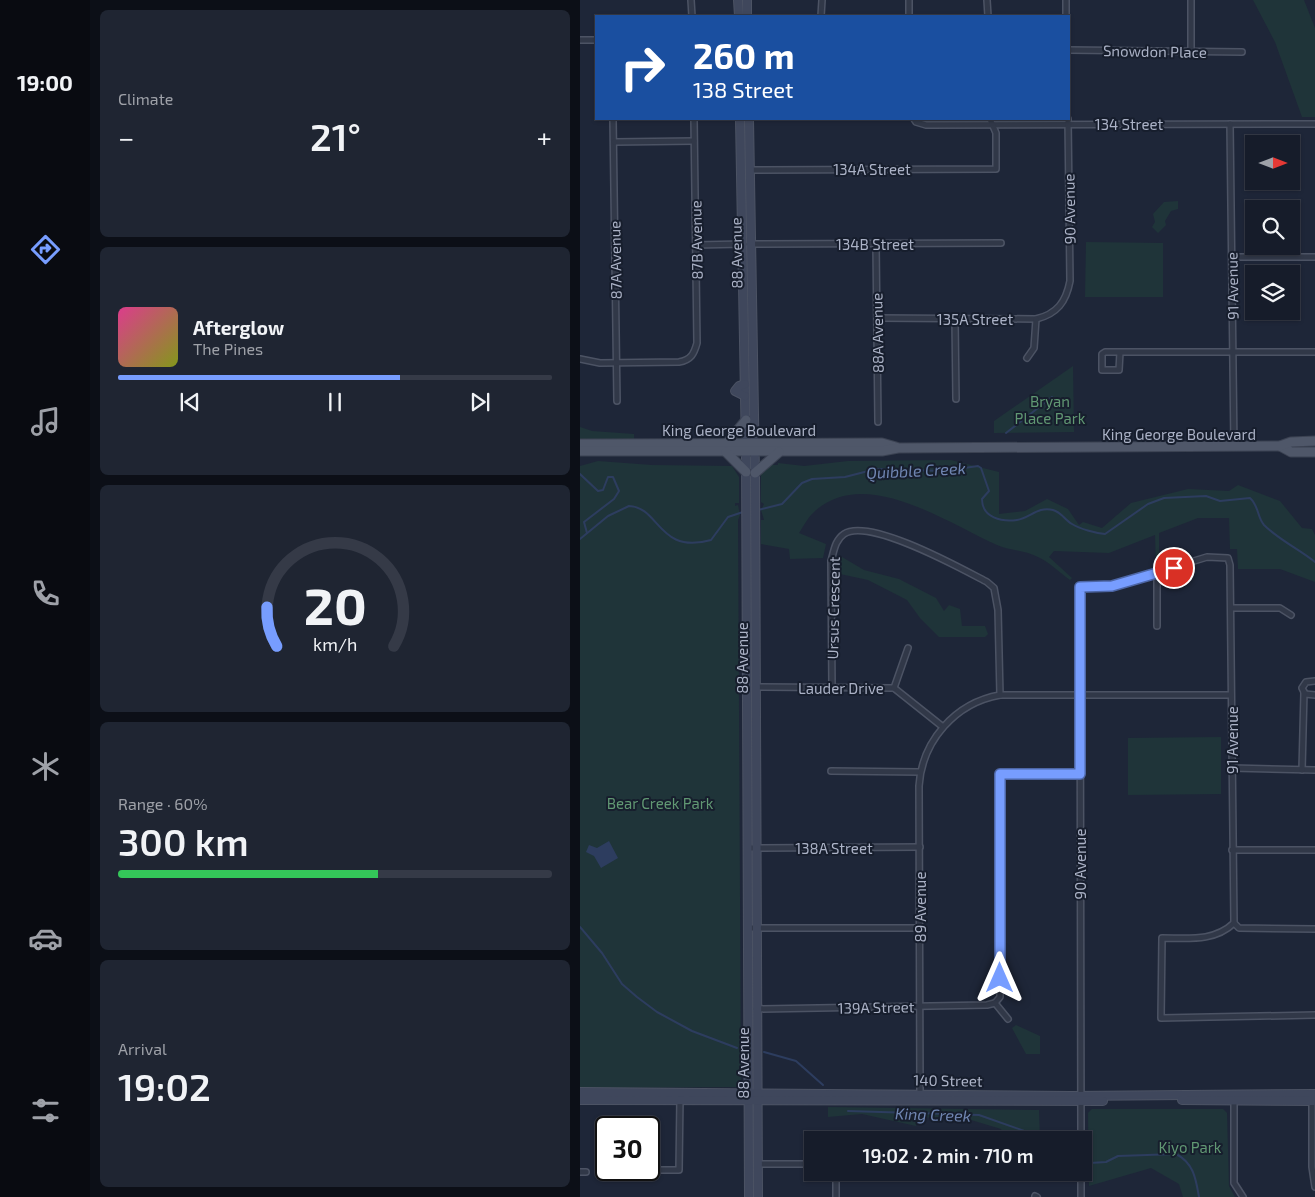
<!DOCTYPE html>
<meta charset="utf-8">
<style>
:root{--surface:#161c2a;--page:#1f2532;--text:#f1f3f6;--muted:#9ea1a8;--line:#353a47;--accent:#779dff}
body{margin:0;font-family:"Exo 2",sans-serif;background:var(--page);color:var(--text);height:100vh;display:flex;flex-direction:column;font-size:19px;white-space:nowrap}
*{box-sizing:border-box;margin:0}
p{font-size:16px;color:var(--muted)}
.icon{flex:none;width:28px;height:28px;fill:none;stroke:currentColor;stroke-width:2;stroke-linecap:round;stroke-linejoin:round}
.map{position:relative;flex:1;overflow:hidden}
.drawer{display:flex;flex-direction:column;gap:10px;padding:10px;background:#0c0f17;width:490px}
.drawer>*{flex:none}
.hud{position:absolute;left:15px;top:15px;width:475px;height:105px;border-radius:0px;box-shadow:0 1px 4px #0004,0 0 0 1px var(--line);background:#1a4fa0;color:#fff;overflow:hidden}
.needle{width:32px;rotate:90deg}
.tools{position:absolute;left:665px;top:135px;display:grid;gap:10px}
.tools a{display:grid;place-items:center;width:55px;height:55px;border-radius:0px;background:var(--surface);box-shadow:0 1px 4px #0004,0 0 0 1px var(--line);font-size:25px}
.speed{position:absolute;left:15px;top:1116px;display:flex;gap:10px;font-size:25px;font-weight:700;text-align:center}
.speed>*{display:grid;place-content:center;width:65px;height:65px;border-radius:50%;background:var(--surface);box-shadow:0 1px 4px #0004,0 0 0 1px var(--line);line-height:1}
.speed .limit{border:2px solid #111;border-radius:8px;background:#fff;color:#111}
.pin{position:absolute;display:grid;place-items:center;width:42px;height:42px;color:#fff;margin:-21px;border:2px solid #fff;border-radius:50%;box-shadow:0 1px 5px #0007}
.me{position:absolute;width:55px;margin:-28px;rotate:0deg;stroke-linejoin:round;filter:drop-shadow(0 0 4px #0008)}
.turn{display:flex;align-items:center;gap:18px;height:105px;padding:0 15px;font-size:22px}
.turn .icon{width:65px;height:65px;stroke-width:2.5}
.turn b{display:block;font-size:35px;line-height:42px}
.big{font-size:38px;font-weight:600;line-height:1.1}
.drawer .card{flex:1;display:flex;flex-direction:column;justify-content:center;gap:8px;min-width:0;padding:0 18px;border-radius:8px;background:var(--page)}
.drawer .dial{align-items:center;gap:0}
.dial svg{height:130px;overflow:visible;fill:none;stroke:var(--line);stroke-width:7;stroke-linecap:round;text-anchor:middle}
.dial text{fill:var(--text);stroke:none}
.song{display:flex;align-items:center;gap:15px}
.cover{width:60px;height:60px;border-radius:8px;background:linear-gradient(135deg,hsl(330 70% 55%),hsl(70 70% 35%))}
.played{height:5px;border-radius:2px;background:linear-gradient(90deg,var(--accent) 65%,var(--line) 65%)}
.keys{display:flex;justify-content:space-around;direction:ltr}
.heat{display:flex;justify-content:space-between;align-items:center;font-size:28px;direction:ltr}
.charge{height:8px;border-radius:4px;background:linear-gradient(90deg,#34c759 60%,var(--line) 0)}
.trip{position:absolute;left:224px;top:1131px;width:288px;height:50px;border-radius:0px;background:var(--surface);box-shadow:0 1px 4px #0004,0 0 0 1px var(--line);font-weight:600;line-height:50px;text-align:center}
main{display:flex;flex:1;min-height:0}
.dock{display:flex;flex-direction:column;width:90px;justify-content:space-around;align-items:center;background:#090b11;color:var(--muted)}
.dock .icon{width:35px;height:35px}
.dock .on{color:var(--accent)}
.dock b{font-size:22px;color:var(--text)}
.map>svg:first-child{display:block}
</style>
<main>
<nav class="dock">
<b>19:00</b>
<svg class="icon on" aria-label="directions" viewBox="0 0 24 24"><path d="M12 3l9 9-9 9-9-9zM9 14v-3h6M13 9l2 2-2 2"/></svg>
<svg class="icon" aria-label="music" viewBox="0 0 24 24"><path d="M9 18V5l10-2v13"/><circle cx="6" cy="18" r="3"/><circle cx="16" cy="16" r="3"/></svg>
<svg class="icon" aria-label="phone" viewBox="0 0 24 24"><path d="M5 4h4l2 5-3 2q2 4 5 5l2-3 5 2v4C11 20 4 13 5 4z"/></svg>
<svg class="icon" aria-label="climate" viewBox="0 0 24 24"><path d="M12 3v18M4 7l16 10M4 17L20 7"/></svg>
<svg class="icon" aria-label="car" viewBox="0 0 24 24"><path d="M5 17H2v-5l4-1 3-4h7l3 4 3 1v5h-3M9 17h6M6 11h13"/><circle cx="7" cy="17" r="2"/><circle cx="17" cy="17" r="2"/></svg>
<svg class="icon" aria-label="filters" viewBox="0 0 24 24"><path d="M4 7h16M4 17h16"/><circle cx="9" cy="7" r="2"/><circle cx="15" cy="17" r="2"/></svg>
</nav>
<section class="drawer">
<div class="card"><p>Climate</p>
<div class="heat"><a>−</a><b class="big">21°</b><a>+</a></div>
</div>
<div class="card">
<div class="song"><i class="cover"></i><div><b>Afterglow</b><p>The Pines</p></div></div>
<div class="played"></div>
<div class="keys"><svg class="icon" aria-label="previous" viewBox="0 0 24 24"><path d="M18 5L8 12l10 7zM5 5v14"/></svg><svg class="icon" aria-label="pause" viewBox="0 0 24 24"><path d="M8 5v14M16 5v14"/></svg><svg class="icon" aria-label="next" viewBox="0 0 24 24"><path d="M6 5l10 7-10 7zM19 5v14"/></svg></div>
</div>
<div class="card dial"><svg viewBox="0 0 100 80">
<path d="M14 69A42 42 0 1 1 86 69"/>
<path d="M14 69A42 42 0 0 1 8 45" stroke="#779dff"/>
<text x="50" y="56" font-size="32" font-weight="700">20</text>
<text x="50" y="72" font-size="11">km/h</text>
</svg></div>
<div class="card"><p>Range · 60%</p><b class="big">300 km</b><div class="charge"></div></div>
<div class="card"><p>Arrival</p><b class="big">19:02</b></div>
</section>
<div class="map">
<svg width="735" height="1197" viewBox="0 0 735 1197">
<rect width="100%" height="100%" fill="#1e2638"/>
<g fill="#1f3439">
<polygon points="673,0 724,0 735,28 735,117 722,117 695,42"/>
<polygon points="598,201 598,209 591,211 585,221 586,225 578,233 572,227 575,222 573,214 584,202"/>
<polygon points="506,242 583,243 583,297 505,297"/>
<polygon points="493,366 494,432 414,433 414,421"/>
<polygon points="0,427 12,431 54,434 54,440 0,439"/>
<path d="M 371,460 L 419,472 L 419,514 L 445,511 L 467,499 L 488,509 L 499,525 L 503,522 L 522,528 L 551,503 L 608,489 L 649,491 L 658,485 L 700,501 L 722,528 L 732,529 L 735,535 L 735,582 L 700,569 L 658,569 L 657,549 L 650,549 L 649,518 L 618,518 L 579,533 L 579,564 L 576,565 L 575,535 L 529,553 L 474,551 L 469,557 L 492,578 L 490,580 C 480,573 470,563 460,558 C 446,550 431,551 417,545 C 367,523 282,463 232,514 C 227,519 223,527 219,533 L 246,544 L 243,558 L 210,559 L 209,549 L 181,544 L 181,520 L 184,520 L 181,510 L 184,504 L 181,502 L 181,475 L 188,465 L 198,465 L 198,463 L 224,466 L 268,461 Z"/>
<polygon points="18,461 72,465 152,466 159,477 159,503 155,503 155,506 158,505 160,515 158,520 161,1085 159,1087 0,1088 0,466"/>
<polygon points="262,557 284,570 319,579 356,598 364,611 369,605 380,609 382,626 405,626 408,634 405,637 359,637 340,618 327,600 288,580 260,574 257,560"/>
<polygon points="641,737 641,794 548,795 548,738"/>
<polygon points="436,1025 460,1036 460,1054 446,1054 432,1028"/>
<polygon points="248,1107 459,1110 460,1140 425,1140 421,1129 378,1116 340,1118 336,1126 282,1114 248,1117"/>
<polygon points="512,1109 643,1109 647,1113 649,1186 655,1197 603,1197 599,1184 571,1168 509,1186 508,1113"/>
</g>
<polygon fill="#2d3d5f" points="29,841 38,858 21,868 14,856 6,852 9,845 17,848"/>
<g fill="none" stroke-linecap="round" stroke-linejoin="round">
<g stroke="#2d3d5f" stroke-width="2">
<polyline points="426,433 472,397"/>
<polyline points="0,474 18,491 23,490 28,477 33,477 39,491 34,499 4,522 7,533"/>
<path d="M 178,510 L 202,504 L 222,483 L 232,479 L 265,477 L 296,469 L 363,471 L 398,466 L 401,468 L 409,491 L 402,499 C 402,518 422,522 437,520 C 450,518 458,506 473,510 C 481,512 485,520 492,524 C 500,529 515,533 525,534 L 568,504 L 584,498 L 626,496 L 640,501 L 670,498 C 679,506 677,517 684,525 C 699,540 719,549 735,562"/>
<path d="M 0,539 L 28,516 L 49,506 C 80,507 78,555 131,540 L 148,517 L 163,512"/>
<polyline points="0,927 22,953 42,984 57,997 77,1012 112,1031 157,1048"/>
<polyline points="184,1052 216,1061 243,1085"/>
<polyline points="268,1111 399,1115 450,1133 458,1133 461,1140"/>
<path d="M 510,1163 L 526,1162 L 538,1156 L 596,1154 C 614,1163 616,1180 619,1197"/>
</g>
<defs>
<g id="street">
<polyline points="111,0 112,16"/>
<polyline points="329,0 329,16"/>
<polyline points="407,0 408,16"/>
<polyline points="486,0 486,16"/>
<polyline points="611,0 611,51"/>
<polyline points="241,16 242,0"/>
<polyline points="0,40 16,40"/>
<polyline points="489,50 662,52"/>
<polyline points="33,119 37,401"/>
<polyline points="334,119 336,122 346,125 735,124"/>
<polyline points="650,124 654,447"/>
<polyline points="34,142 114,141"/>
<polyline points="169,170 416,169 416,133 410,119"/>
<polyline points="170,244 421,243"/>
<polyline points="296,244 298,422"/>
<polyline points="116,245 164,244"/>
<polyline points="652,257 735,257"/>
<path d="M 297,318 L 456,319 C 477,314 486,302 490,281 L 488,119"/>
<polyline points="375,319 376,399"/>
<polyline points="540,352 539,370 522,370 522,354 525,352 735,352"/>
<polyline points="447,358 454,348 456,319"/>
<path d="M 0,359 L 20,363 L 99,362 C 111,360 114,354 117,343 L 114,119"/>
<polyline points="577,573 577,626"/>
<polyline points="651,608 700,608 711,615"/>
<polyline points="735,681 726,682 722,688 725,694 735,695"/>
<polyline points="176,687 314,688 363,727"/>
<path d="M 252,688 L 251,561 C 254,551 255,540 264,534 C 289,517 382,569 407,582 L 414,588 L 418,610 L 420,695"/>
<polyline points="314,688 328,648"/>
<polyline points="652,768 735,770"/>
<polyline points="722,770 724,692"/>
<polyline points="251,771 340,772"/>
<polyline points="167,848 340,847"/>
<polyline points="652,850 735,850"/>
<polyline points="168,928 340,928"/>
<path d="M 735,929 L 659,928 L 654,923 C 634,942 608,938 582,938 L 581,1018 L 735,1015"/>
<polyline points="415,1003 420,997 420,773 500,774"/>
<polyline points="415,1003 428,1019"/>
<polyline points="176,1009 407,1005 415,1003"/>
<path d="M 340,1094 L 339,786 C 342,741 375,703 420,695 L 651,695"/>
<polyline points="654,1100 654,1183 663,1197"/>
<polyline points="732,1101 732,1167 735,1187"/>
<polyline points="501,1140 500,587 532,586 627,557 648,558 650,565 654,923"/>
<polyline points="177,1164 232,1164"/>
<polyline points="36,1170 99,1170 100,1098"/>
<polyline points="0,1172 6,1172"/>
<polyline points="256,1172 256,1197"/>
<polyline points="501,1172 501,1197"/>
<polyline points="455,1196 457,1197"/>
</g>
<g id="secondary">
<polyline points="158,0 159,16"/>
<polyline points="167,0 167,16"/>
<polyline points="160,119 166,452 169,1197"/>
<polyline points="169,119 175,473 178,1197"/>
<polyline points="165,384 159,386 155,391 165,396"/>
<polyline points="0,1092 491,1096 735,1094"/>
<polyline points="0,1100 523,1101"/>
<polyline points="602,1100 735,1101"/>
</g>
<g id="primary">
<polyline points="147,443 166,420"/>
<polyline points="0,444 302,443 316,447"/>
<polyline points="700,446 711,452 735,452"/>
<polyline points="0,451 302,451 318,448 700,446 711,442 735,441"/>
<polyline points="146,452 166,472"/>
<polyline points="175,473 199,452"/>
</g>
</defs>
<use href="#street" stroke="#4c5364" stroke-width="8"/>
<use href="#secondary" stroke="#4c5364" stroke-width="10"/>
<use href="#primary" stroke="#3b4252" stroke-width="11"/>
<use href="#street" stroke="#313848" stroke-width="5"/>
<use href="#secondary" stroke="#3f475c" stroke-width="8"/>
<use href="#primary" stroke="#4f5769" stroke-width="9"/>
</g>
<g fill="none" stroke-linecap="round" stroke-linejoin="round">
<defs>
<polyline id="route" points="420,978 420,774 500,774 500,587 532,586 594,568"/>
</defs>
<use href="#route" stroke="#4d66a6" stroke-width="12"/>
<use href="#route" stroke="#779dff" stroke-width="9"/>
</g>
<g text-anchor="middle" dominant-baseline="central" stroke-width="4" stroke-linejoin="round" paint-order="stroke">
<g font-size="15" fill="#abb2c6" stroke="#171e2d">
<text transform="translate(575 51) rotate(1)">Snowdon Place</text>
<text x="549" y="124">134 Street</text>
<text x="292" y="169">134A Street</text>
<text transform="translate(489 209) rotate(-91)">90 Avenue</text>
<text transform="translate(116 240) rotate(-91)">87B Avenue</text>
<text x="295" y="244">134B Street</text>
<text transform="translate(156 253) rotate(-91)">88 Avenue</text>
<text transform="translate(35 260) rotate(-91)">87A Avenue</text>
<text transform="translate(652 286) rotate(-91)">91 Avenue</text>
<text x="395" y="319">135A Street</text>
<text transform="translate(297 333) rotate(-91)">88A Avenue</text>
<text x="159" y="430">King George Boulevard</text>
<text x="599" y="434">King George Boulevard</text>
<text transform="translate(253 608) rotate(-89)">Ursus Crescent</text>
<text transform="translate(162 658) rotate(-90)">88 Avenue</text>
<text x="261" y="688">Lauder Drive</text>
<text transform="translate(652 740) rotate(-90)">91 Avenue</text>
<text x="254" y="848">138A Street</text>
<text transform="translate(500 864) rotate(-90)">90 Avenue</text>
<text transform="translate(340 907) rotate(-90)">89 Avenue</text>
<text transform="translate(296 1007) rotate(-1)">139A Street</text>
<text transform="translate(163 1063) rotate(-90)">88 Avenue</text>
<text transform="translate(368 1080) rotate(1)">140 Street</text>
</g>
<g font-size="15" fill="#619873" stroke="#171e2d">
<text x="470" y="401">Bryan<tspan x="470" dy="17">Place Park</tspan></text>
<text x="80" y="803">Bear Creek Park</text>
<text x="610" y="1147">Kiyo Park</text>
</g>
<g font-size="16" font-style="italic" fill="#7086b2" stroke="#171e2d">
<text transform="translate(336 470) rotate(-3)">Quibble Creek</text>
<text transform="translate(353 1114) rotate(2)">King Creek</text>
</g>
</g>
</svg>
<div class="tools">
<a><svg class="needle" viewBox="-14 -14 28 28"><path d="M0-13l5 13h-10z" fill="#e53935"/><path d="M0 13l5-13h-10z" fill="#9ea1a8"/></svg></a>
<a><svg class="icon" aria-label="search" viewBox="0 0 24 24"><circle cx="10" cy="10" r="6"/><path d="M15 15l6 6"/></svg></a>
<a><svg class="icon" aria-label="layers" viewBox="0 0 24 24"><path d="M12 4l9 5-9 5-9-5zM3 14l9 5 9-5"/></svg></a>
</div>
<div class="speed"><div class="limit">30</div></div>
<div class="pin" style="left:594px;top:568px;background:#d93025"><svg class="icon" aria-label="arrive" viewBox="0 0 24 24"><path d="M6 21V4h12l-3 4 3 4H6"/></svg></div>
<svg class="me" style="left:420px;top:978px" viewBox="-20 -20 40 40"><path d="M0-17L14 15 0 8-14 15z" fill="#779dff" stroke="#fff" stroke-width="4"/></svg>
<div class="trip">19:02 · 2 min · 710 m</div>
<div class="hud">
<div class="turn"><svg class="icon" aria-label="right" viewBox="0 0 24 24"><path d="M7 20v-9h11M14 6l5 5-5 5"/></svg><div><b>260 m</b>138 Street</div></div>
</div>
</div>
</main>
